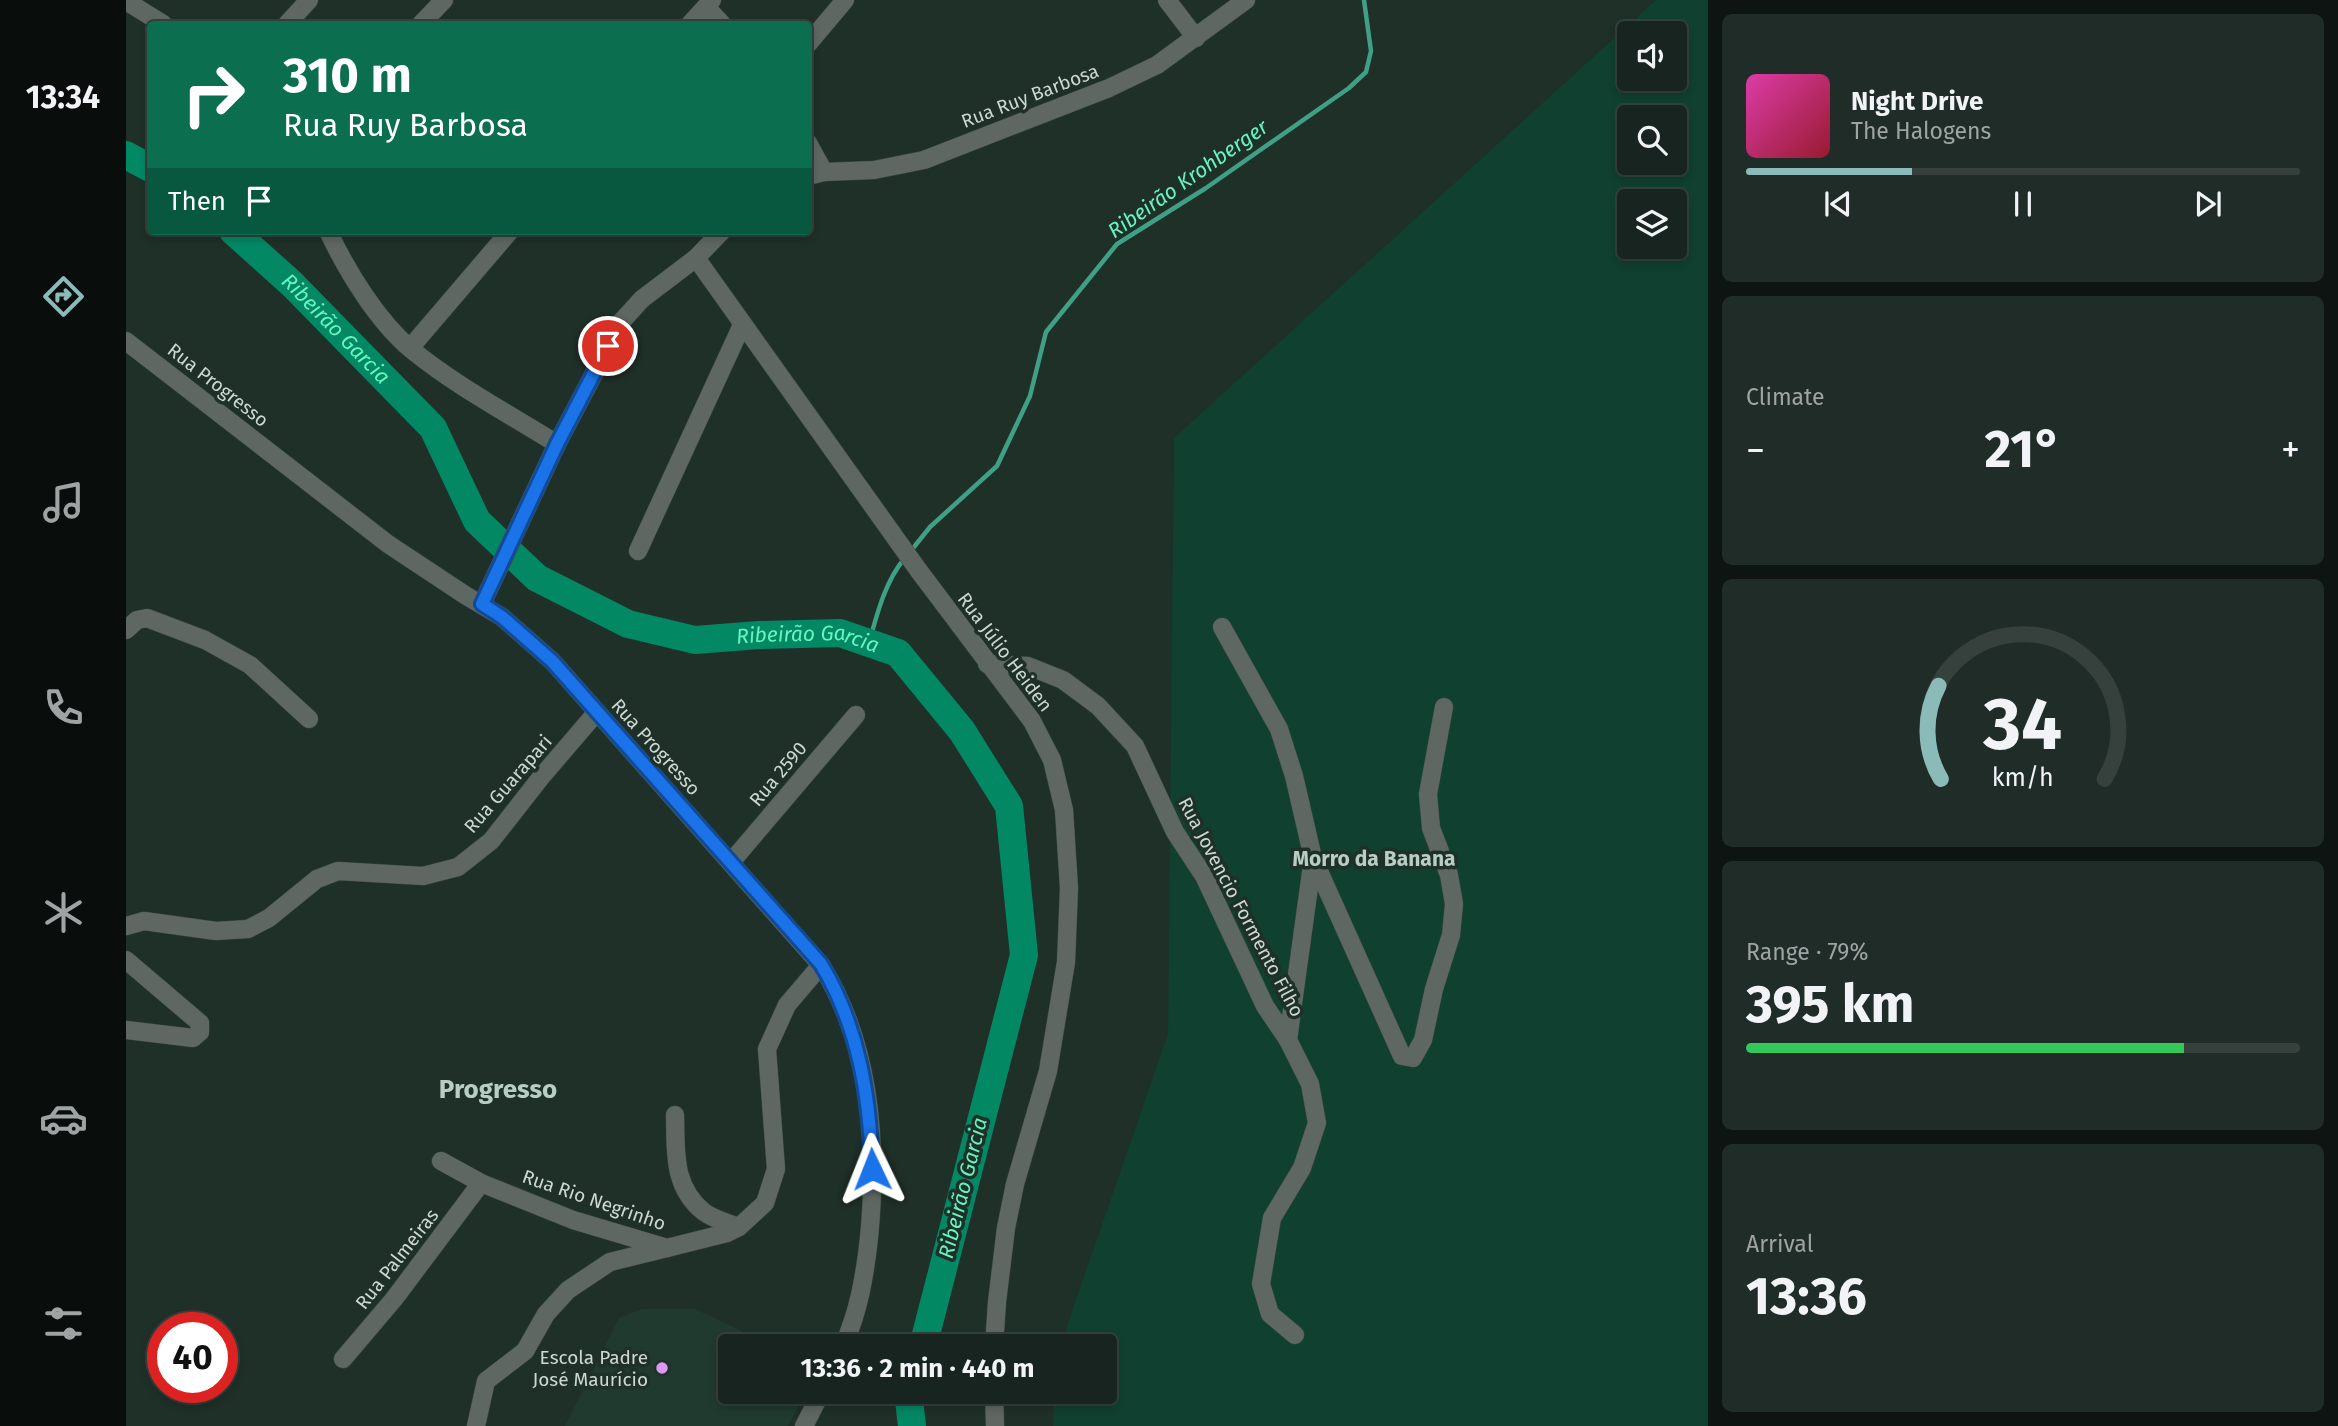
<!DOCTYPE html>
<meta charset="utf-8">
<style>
:root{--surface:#17241f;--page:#202c28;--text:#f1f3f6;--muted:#9ea4a4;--line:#36413d;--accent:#8bbbb9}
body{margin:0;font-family:"Fira Sans",sans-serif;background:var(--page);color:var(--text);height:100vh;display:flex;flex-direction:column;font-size:26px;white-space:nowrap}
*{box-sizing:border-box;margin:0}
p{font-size:23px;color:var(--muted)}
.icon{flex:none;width:38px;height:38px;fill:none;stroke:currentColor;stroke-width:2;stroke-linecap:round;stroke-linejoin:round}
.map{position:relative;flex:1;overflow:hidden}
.sheet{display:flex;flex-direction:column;gap:14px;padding:14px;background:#0d1411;width:630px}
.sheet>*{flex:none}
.hud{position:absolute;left:21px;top:21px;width:665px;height:214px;border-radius:7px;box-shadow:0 4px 10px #0003,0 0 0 2px var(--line);background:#0b6e4f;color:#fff;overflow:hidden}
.controls{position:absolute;left:1491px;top:21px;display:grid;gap:14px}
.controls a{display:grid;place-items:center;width:70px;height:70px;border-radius:7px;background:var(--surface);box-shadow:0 4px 10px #0003,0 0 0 2px var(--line);font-size:35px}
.speed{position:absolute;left:21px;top:1312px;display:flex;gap:14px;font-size:35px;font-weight:700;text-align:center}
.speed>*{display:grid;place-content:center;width:91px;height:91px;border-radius:50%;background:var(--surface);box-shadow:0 4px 10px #0003,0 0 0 2px var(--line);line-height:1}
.speed .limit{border:10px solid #d22;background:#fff;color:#111}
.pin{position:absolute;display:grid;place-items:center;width:60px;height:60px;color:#fff;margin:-30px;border:4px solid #fff;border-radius:50%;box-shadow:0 2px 7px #0007}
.me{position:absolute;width:77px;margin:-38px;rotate:358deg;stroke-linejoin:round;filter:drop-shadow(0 0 5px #0008)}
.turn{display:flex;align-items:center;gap:24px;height:147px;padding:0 21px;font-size:32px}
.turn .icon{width:91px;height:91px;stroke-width:2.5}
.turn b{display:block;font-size:49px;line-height:60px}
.then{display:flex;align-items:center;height:66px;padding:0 21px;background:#0003;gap:14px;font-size:26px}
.big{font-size:52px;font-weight:700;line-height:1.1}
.sheet .tile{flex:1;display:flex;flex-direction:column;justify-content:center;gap:10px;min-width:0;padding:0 24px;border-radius:10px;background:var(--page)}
.sheet .dial{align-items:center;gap:0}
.dial svg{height:182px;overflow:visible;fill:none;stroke:var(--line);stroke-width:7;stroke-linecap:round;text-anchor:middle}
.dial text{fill:var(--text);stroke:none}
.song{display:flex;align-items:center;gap:21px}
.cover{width:84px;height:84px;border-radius:10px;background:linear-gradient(135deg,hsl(320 70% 55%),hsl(350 70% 35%))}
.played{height:7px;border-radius:4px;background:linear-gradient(90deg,var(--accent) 30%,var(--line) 30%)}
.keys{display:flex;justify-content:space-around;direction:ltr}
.heat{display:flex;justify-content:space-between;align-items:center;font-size:38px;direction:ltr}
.charge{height:10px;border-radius:5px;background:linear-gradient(90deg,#34c759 79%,var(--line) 0)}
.trip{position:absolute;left:592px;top:1334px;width:399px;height:70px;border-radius:7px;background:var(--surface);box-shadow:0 4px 10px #0003,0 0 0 2px var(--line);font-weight:700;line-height:70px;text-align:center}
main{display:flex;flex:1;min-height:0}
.dock{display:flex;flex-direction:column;width:126px;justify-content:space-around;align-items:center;background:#090e0c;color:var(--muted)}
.dock .icon{width:49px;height:49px}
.dock .selected{color:var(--accent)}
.dock b{font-size:32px;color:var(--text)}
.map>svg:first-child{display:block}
</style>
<main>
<nav class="dock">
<b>13:34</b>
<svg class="icon selected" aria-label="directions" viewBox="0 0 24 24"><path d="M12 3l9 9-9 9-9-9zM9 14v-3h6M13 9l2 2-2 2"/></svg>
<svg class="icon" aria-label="music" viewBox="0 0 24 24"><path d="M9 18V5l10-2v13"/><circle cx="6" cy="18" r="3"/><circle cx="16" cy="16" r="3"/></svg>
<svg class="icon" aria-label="phone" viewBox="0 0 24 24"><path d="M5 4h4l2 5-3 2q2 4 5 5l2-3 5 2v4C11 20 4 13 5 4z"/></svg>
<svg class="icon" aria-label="climate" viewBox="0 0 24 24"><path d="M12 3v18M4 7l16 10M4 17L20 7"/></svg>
<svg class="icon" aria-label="car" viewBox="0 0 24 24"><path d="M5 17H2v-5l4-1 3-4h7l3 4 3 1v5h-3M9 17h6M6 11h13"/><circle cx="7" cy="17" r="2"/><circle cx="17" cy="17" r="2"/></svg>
<svg class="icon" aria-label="filters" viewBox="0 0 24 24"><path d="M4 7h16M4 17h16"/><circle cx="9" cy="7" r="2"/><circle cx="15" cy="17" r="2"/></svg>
</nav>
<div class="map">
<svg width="1582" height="1426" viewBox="0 0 1582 1426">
<rect width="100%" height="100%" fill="#1f3029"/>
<polygon fill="#213a2f" points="516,1309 569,1309 616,1331 609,1346 604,1346 604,1391 680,1391 662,1426 439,1426 493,1318"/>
<path fill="#10402f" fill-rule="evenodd" d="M 1530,0 L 1582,0 L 1582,1426 L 927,1426 L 928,1391 L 978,1391 L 978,1346 L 934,1346 L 1042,1034 L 1048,438 ZM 1503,33 L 1549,33 L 1549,79 L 1503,79 ZM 1503,117 L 1549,117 L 1549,163 L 1503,163 ZM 1503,201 L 1549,201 L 1549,247 L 1503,247 Z"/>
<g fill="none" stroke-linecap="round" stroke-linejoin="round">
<g stroke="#40a085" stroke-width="4.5">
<polyline points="784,552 804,527 871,466 904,396 920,332 991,244 1080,188 1223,88 1240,72 1245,51 1238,0"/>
<path d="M 743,643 C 751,614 759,582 778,559"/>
</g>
<g stroke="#038864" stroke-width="28">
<polyline points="0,155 24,168"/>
<path id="s1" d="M 107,231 L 166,284 L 307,428 L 351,521 L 411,578 L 502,624 L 569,640 L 633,635 L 714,633 L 772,653 L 836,731 L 883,806 L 898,955 L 797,1346"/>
<polyline points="785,1391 783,1400 786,1426"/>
</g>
<defs>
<g id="minor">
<polyline points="1041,0 1070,38"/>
<polyline points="0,1 37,24"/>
<polyline points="580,7 596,24"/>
<polyline points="161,24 183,0"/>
<polyline points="295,24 318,0"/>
<polyline points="564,24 586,0"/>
<polyline points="682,44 719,0"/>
<polyline points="682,143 698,172"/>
<polyline points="682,176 698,172 748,170 798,160 983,88 1031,65 1120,0"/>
<path d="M 202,231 C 221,271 251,321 286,350 C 330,386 383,414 431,444"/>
<polyline points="570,258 793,571 906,721 926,760 938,810 943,888 940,962 922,1071 889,1184 880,1228 871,1302 868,1346"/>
<path d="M 0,341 L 262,544 L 339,595 L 376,617 L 426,661 L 695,965 C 745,1045 752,1145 743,1238 C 739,1274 733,1312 717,1346"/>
<polyline points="284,348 384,231"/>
<polyline points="512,551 616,325"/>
<polyline points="356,604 431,444 495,322 516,299 570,258 596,231"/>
<polyline points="1096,627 1153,729 1168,776 1187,858"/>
<polyline points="0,630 11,620 21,618 79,640 124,665 183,719"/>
<polyline points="861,664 902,666 937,680 972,706 1009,746 1049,832 1078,876 1139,1006 1162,1040 1187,858 1276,1056 1287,1058 1297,1040 1308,989 1325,935 1328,904 1323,875 1305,828 1302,794 1318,707"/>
<polyline points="606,861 730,715"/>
<polyline points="0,926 18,921 90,931 122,929 143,918 191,879 212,871 297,876 332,867 365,841 416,776 470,713"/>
<polyline points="0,960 74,1023 74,1032 67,1038 0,1030"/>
<polyline points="1162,1040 1184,1084 1191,1123 1176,1168 1146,1218 1135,1284 1144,1314 1169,1335"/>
<path d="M 549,1115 C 550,1150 546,1187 578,1212 C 587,1219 602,1223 613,1227"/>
<polyline points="315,1161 355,1183 447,1220 541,1248 601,1233 613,1227 639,1203 650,1169 641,1049 661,1005 695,965"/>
<polyline points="217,1359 268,1299 355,1183"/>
<polyline points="868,1391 869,1426"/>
<polyline points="350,1426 360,1381 399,1351 420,1314 442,1290 484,1262 541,1248"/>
<polyline points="678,1426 696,1391"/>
</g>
</defs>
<use href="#minor" stroke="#3b4b44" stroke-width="19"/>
<use href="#minor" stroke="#5f6763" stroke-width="18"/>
</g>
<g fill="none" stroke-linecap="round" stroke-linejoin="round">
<defs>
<path id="route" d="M 482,346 L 431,444 L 356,604 L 376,617 L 426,661 L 695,964 C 733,1027 744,1098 746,1169"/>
</defs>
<use href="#route" stroke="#114b97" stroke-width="18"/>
<use href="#route" stroke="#1a73e8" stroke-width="12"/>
</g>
<circle fill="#db99f5" stroke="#1f3029" stroke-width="2.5" cx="536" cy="1368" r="7"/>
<g text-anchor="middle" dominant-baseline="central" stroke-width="7" stroke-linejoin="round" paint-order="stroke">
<g font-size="19" fill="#cdd8d3" stroke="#1f3029">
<text transform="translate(904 96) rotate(-21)">Rua Ruy Barbosa</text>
<text transform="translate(92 385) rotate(38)">Rua Progresso</text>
<text transform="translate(879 652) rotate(53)">Rua Júlio Heiden</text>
<text transform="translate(530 747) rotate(48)">Rua Progresso</text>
<text transform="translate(652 774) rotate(-50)">Rua 2590</text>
<text transform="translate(382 784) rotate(-49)">Rua Guarapari</text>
<text transform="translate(1115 907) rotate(62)">Rua Jovencio Formento Filho</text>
<text transform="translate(468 1200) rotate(19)">Rua Rio Negrinho</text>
<text transform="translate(271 1259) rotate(-52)">Rua Palmeiras</text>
</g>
<g font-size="19" fill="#cdd8d3" stroke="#1f3029" text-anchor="end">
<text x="522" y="1357">Escola Padre<tspan x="522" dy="22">José Maurício</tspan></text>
</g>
<g font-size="21" font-style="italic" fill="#66f5c1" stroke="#1f3029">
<text transform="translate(1062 179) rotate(-35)">Ribeirão Krohberger</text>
<text stroke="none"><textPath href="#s1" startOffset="142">Ribeirão Garcia</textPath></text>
<text stroke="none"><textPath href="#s1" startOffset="751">Ribeirão Garcia</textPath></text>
<text transform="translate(837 1188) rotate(-76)">Ribeirão Garcia</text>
</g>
<g font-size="21" font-weight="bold" fill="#b8cec4" stroke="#1f3029">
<text x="1248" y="859">Morro da Banana</text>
</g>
<g font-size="26" font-weight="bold" fill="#b8cec4" stroke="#1f3029">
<text x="372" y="1089">Progresso</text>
</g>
</g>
</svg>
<div class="controls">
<a><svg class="icon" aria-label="sound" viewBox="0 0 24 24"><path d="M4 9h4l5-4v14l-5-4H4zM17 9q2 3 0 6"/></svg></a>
<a><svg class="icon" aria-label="search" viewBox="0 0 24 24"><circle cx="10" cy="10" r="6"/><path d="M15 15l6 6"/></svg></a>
<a><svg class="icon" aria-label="layers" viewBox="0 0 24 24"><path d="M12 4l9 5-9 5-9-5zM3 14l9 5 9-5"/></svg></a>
</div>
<div class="speed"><div class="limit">40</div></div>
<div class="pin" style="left:482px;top:346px;background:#d93025"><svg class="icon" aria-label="arrive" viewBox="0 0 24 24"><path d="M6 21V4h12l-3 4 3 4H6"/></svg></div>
<svg class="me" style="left:746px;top:1169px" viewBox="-20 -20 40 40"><path d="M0-17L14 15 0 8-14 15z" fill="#1a73e8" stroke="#fff" stroke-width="4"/></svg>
<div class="trip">13:36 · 2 min · 440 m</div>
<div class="hud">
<div class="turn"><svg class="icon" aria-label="right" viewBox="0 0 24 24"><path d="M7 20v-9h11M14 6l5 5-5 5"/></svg><div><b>310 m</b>Rua Ruy Barbosa</div></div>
<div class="then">Then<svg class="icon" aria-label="arrive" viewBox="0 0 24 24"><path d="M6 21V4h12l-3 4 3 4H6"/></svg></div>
</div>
</div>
<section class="sheet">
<div class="tile">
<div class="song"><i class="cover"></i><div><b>Night Drive</b><p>The Halogens</p></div></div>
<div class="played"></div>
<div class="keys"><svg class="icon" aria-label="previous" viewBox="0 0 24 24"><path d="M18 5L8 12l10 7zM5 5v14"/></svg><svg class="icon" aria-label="pause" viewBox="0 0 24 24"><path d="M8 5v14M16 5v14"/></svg><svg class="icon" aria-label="next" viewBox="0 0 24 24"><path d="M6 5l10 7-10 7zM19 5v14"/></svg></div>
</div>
<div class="tile"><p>Climate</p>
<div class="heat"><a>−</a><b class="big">21°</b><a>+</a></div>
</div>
<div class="tile dial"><svg viewBox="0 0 100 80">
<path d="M14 69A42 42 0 1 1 86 69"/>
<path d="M14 69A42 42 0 0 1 13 28" stroke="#8bbbb9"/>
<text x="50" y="56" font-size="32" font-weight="700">34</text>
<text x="50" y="72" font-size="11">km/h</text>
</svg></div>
<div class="tile"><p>Range · 79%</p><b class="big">395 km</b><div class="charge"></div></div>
<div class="tile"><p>Arrival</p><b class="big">13:36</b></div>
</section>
</main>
